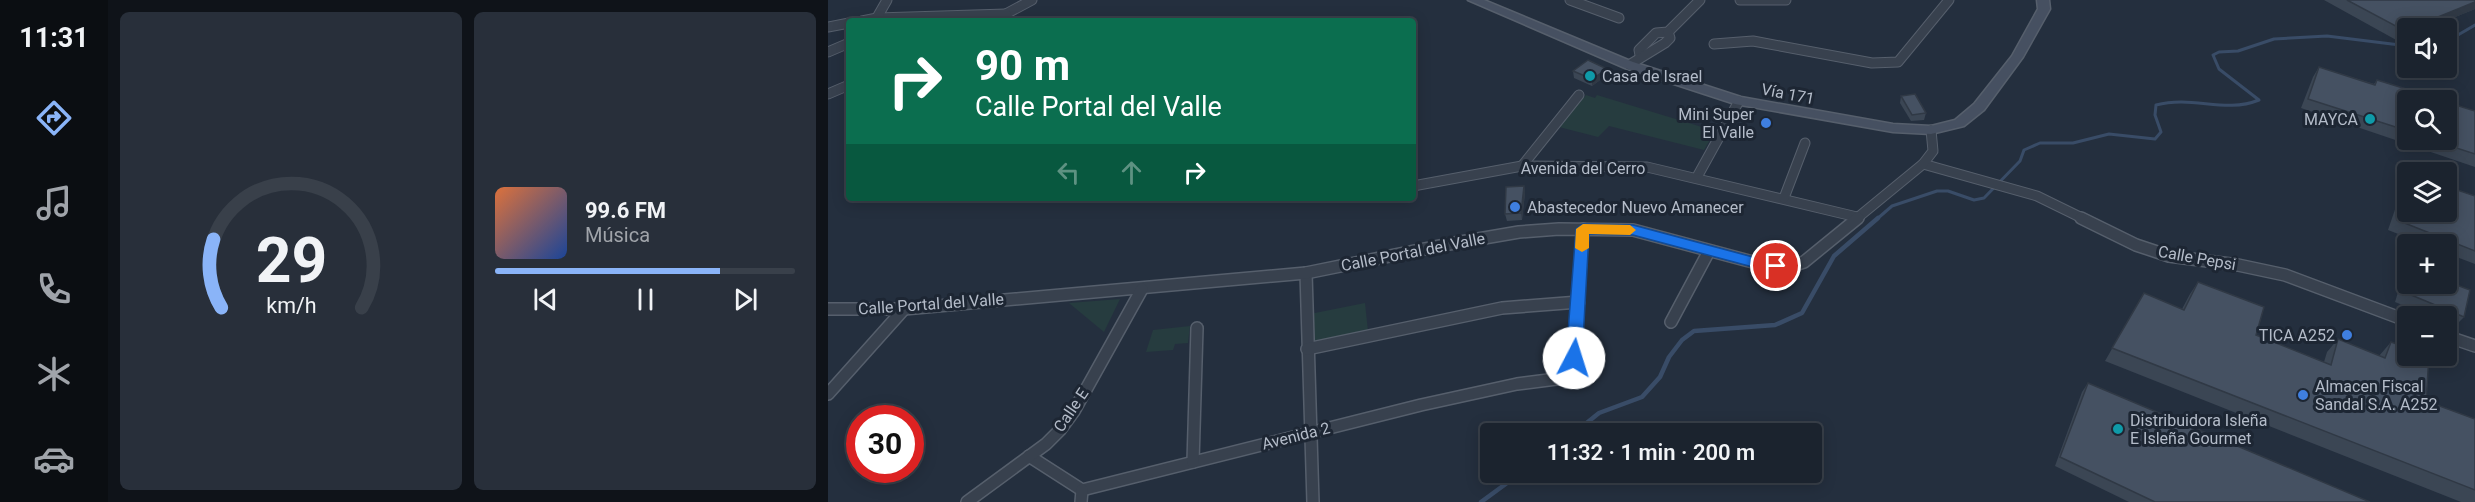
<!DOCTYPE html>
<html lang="es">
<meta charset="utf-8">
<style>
:root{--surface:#1b232e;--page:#282f3a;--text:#f1f3f6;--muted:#a0a4aa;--line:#39404a;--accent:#8ab4f8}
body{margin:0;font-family:Roboto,sans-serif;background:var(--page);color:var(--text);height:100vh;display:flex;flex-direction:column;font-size:22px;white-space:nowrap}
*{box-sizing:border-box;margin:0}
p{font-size:20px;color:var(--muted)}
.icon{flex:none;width:33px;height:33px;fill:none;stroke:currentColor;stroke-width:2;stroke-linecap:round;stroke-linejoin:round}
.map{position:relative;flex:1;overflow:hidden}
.side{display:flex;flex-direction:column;gap:12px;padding:12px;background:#0f1319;width:720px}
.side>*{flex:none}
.top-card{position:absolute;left:18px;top:18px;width:570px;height:183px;border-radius:6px;box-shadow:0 3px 15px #0003,0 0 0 2px var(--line);background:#0b6e4f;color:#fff;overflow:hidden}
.fabs{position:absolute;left:1569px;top:18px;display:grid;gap:12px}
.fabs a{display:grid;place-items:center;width:60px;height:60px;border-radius:6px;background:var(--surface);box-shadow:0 3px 15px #0003,0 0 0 2px var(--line);font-size:30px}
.speed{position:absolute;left:18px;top:405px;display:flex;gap:12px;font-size:30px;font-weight:700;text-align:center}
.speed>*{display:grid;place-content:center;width:78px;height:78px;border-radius:50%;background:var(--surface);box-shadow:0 3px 15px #0003,0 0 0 2px var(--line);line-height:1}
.speed .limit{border:9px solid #d22;background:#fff;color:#111}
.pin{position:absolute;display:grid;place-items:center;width:51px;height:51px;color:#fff;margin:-26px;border:3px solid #fff;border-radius:50%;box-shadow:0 2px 6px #0007}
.me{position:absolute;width:66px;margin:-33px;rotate:5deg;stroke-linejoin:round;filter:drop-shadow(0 0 4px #0008)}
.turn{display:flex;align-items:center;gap:21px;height:126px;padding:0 30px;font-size:27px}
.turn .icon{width:78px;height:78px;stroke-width:2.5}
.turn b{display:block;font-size:42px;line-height:51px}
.lanes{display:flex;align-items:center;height:57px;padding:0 30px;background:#0003;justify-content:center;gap:30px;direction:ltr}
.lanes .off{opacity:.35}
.side .tile{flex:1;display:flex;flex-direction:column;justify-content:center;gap:9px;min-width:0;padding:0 21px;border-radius:9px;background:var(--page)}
.side .dial{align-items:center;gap:0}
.dial svg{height:156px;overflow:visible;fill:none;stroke:var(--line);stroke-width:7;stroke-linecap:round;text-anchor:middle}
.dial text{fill:var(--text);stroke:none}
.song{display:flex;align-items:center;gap:18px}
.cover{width:72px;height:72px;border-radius:9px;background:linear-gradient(135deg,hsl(20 70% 55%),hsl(220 70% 35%))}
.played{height:6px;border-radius:3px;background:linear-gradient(90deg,var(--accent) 75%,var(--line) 75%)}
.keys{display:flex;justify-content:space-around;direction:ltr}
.side .tiles{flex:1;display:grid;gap:12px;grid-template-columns:repeat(2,1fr)}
.trip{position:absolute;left:652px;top:423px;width:342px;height:60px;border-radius:6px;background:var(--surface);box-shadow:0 3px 15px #0003,0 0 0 2px var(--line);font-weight:600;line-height:60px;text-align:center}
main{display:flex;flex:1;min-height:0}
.menu{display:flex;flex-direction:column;width:108px;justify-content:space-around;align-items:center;background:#0b0e12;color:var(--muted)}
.menu .icon{width:42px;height:42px}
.menu .current{color:var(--accent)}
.menu b{font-size:27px;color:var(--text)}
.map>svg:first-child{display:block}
</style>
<main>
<nav class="menu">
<b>11:31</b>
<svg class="icon current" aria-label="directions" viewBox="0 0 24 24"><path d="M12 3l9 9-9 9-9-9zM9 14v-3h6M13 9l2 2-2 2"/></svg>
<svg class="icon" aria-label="music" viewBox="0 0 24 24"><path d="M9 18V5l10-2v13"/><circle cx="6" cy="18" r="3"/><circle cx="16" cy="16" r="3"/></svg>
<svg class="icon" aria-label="phone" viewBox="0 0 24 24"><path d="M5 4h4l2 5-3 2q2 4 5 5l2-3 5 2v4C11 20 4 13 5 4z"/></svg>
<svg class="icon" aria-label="climate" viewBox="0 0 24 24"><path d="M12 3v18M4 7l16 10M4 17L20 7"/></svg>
<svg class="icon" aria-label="car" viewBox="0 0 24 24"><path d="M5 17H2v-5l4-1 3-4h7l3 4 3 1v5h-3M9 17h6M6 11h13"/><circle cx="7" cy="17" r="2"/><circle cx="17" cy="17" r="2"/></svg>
</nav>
<section class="side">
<div class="tiles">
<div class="tile dial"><svg viewBox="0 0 100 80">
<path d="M14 69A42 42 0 1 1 86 69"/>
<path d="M14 69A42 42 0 0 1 10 34" stroke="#8ab4f8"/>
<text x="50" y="56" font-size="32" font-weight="700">29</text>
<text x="50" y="72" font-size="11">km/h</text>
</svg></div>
<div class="tile">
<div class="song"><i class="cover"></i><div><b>99.6 FM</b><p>Música</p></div></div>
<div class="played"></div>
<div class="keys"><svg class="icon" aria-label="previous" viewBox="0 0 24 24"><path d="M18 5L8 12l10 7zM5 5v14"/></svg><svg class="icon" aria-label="pause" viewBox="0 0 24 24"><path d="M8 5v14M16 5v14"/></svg><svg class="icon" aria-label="next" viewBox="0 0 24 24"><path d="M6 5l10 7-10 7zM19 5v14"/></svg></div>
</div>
</div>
</section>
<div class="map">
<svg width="1647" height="502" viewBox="0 0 1647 502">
<rect width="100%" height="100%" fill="#242f3e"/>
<g fill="#263c3f">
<polygon points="758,95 767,98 769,95 887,131 876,150 781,126 770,137 731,127"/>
<polygon points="292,299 276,332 241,303"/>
<polygon points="537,303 540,331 483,343 482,314"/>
<polygon points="362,326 360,343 347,344 345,350 318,352 325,330"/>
</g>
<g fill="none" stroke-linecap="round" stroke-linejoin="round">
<g stroke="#394c67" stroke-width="3">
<polyline points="1618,42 1647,25"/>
<path d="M 1049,219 L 1064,206 L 1109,191 L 1120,191 L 1146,200 L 1156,198 L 1192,161 L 1196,150 L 1212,143 L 1245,143 L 1281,134 L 1327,139 L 1333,132 L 1327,115 L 1328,105 C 1366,95 1396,114 1431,100 L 1391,69 L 1385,55 L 1391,52 L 1410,51 L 1446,39 L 1499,36 L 1580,46"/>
</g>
<g stroke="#394c67" stroke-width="4.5">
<polyline points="745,434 771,413 814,397 832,377 841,357 854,340 866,331 947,325 974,313 1006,256 1050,218"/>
<polyline points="653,502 694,472"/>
</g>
<defs>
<g id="street-far1">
<polyline points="742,0 791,18"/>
<polyline points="912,0 958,0"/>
<polyline points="174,16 204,0"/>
<polyline points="34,21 49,18 178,14"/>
<polyline points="47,21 59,0"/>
<polyline points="0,27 21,23"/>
<polyline points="886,44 925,41 1044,63 1070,62 1121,0"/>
<polyline points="0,52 21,43"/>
<polyline points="812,55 811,50 828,33 840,32 872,0"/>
<polyline points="801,65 837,43 842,38 840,32"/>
<polyline points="0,94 21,85"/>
<polyline points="1095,164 1209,196 1256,219"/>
<polyline points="694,166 751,95"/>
<polyline points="869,177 911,101"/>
<polyline points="585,186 694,166 819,167 1029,217"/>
<polyline points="956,198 977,143"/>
<polyline points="1028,219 1095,164 1105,151 1103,130"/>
</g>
<g id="street">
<polyline points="1253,218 1308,245 1341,256 1410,265 1457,275 1580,321"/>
<polyline points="478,273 485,502"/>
<polyline points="0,309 76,309 478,273 621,244 691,232 731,229 805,230 936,265 960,267 976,262 1030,218"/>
<polyline points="843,322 881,251"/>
<polyline points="1618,336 1647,346"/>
<polyline points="479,349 674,308 751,302"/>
<polyline points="0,394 76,309"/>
<polyline points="201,456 254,490 593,405 689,384 744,377 755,229"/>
<polyline points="365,462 369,328"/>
<polyline points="139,502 218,444 232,430 246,411 314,289"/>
<polyline points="253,502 254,490"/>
</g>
<polygon id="secondary" points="640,0 656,0 805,62 913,97 1065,124 1103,126 1127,120 1146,104 1184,56 1210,9 1209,0 1221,0 1222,9 1195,57 1156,110 1136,126 1103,134 1065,132 907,104 797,68"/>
</defs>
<use href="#street-far1" stroke="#565f6c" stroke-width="11"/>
<use href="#street" stroke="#565f6c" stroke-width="14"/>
<use href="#secondary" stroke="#565f6c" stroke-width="3"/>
<use href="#street-far1" stroke="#38414e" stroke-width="9"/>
<use href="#street" stroke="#38414e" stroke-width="11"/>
<use href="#secondary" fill="#465061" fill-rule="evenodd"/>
</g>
<g fill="#3b4654">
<polygon points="1496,0 1647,0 1647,9 1600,28 1580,28 1570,41"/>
<polygon points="1491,67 1546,84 1549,80 1580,100 1580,140 1618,140 1647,111 1647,167 1473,108 1485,77"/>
<polygon points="745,71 779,75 764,86 746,78"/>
<polygon points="1073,96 1098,113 1096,120 1083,121 1072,103"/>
<polygon points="1580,178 1580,212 1647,196 1647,264 1618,253 1618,244 1596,244 1560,230 1576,183"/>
<polygon points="696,186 697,193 694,220 679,221 677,214"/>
<polygon points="1580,271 1580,284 1636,317 1626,327 1618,324 1618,316 1601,316 1567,302 1575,276"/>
<polygon points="1370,282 1428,335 1496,362 1499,352 1510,339 1551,356 1563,342 1598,401 1647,419 1647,502 1633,502 1277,361 1316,293 1354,309 1362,294"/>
<polygon points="1260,383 1542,502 1301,502 1227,466 1254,392"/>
</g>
<g fill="#303945">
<polygon points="1647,2 1647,9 1600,28 1583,28"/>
<polygon points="1580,30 1580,37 1570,41 1577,31"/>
<polygon points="779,69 779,75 764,86 764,79"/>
<polygon points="696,186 697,193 694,220 693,213"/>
</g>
<g fill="#455162" stroke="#303945" stroke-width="1.5">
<polygon points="1519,0 1647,0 1647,2 1583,28 1580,28 1580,30 1577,31"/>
<polygon points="760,60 779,69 764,79 745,71"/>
<polygon points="1491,67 1547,85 1549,80 1614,100 1580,100 1580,131 1480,99"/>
<polygon points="1087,94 1098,113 1084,115 1073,96"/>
<polygon points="1618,102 1647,111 1647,154 1604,140 1618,140"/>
<polygon points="696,186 693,213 677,214 678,187"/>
<polygon points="1618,186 1647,196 1647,251 1569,220 1580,187 1580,212 1618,212"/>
<polygon points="1580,281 1580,284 1618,284 1618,281 1642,290 1636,317 1576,292"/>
<polygon points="1370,282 1436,307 1428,335 1503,365 1510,339 1557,358 1563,342 1580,348 1580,356 1597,356 1601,357 1598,401 1647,419 1647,490 1284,348 1316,293 1356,310"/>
<polygon points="1260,383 1542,502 1327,502 1232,457"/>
</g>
<polygon fill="#1a73e8" stroke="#114b97" stroke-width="1.5" points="755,224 805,225 936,260 953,262 955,266 948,271 936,270 805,235 761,234 754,358 751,363 741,363 738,358 748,229"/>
<polygon fill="#f59e0b" points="755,224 802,225 808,230 802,235 761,234 761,248 754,252 747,248 748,229"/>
<g fill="#0f9aa8" stroke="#1d2633" stroke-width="2">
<circle cx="762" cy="76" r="6"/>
<circle cx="1542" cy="119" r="6"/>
<circle cx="1290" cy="429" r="6"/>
</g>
<g fill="#3f7fe0" stroke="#1d2633" stroke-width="2">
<circle cx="938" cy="123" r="6"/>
<circle cx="687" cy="207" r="6"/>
<circle cx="1519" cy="335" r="6"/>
<circle cx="1475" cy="395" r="6"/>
</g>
<g text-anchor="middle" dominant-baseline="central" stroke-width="6" stroke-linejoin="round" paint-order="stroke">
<g font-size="16" fill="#b4bcc9" stroke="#1d2633" text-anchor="start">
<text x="774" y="76">Casa de Israel</text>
<text x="926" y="114" text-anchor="end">Mini Super<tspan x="926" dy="18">El Valle</tspan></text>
<text x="1530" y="119" text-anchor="end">MAYCA</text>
<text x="699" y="207">Abastecedor Nuevo Amanecer</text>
<text x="1507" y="335" text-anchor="end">TICA A252</text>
<text x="1487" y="386">Almacen Fiscal<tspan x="1487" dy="18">Sandal S.A. A252</tspan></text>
<text x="1302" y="420">Distribuidora Isleña<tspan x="1302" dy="18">E Isleña Gourmet</tspan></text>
</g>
<g font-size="16" fill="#b4bcc9" stroke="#1d2633">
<text transform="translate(960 94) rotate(11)">Vía 171</text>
<text x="755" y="168">Avenida del Cerro</text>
<text transform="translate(585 252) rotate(-11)">Calle Portal del Valle</text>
<text transform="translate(1369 258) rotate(10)">Calle Pepsi</text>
<text transform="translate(103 304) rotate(-4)">Calle Portal del Valle</text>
<text transform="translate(243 410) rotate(-56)">Calle E</text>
<text transform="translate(468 436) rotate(-14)">Avenida 2</text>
</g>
</g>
</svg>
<div class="fabs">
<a><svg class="icon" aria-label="sound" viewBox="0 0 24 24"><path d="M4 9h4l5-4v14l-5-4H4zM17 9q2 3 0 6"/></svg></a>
<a><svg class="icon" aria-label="search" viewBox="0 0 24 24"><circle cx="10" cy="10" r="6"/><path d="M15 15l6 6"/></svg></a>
<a><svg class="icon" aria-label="layers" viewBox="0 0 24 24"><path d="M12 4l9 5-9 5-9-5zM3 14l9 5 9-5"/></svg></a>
<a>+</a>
<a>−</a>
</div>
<div class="speed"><div class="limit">30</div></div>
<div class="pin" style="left:948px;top:266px;background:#d93025"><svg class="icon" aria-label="arrive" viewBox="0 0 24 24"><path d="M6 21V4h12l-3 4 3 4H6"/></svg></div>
<svg class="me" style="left:746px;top:358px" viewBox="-20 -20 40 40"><circle r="19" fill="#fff"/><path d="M0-13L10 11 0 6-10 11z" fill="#1a73e8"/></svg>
<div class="trip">11:32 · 1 min · 200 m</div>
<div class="top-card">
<div class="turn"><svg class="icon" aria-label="right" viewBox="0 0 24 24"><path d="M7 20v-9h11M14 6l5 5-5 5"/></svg><div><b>90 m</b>Calle Portal del Valle</div></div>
<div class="lanes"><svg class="icon off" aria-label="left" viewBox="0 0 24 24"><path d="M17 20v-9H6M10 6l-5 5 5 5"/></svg><svg class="icon off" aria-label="ahead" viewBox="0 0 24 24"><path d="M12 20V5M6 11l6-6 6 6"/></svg><svg class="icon" aria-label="right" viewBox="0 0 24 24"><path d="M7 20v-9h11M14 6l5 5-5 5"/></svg></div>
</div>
</div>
</main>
